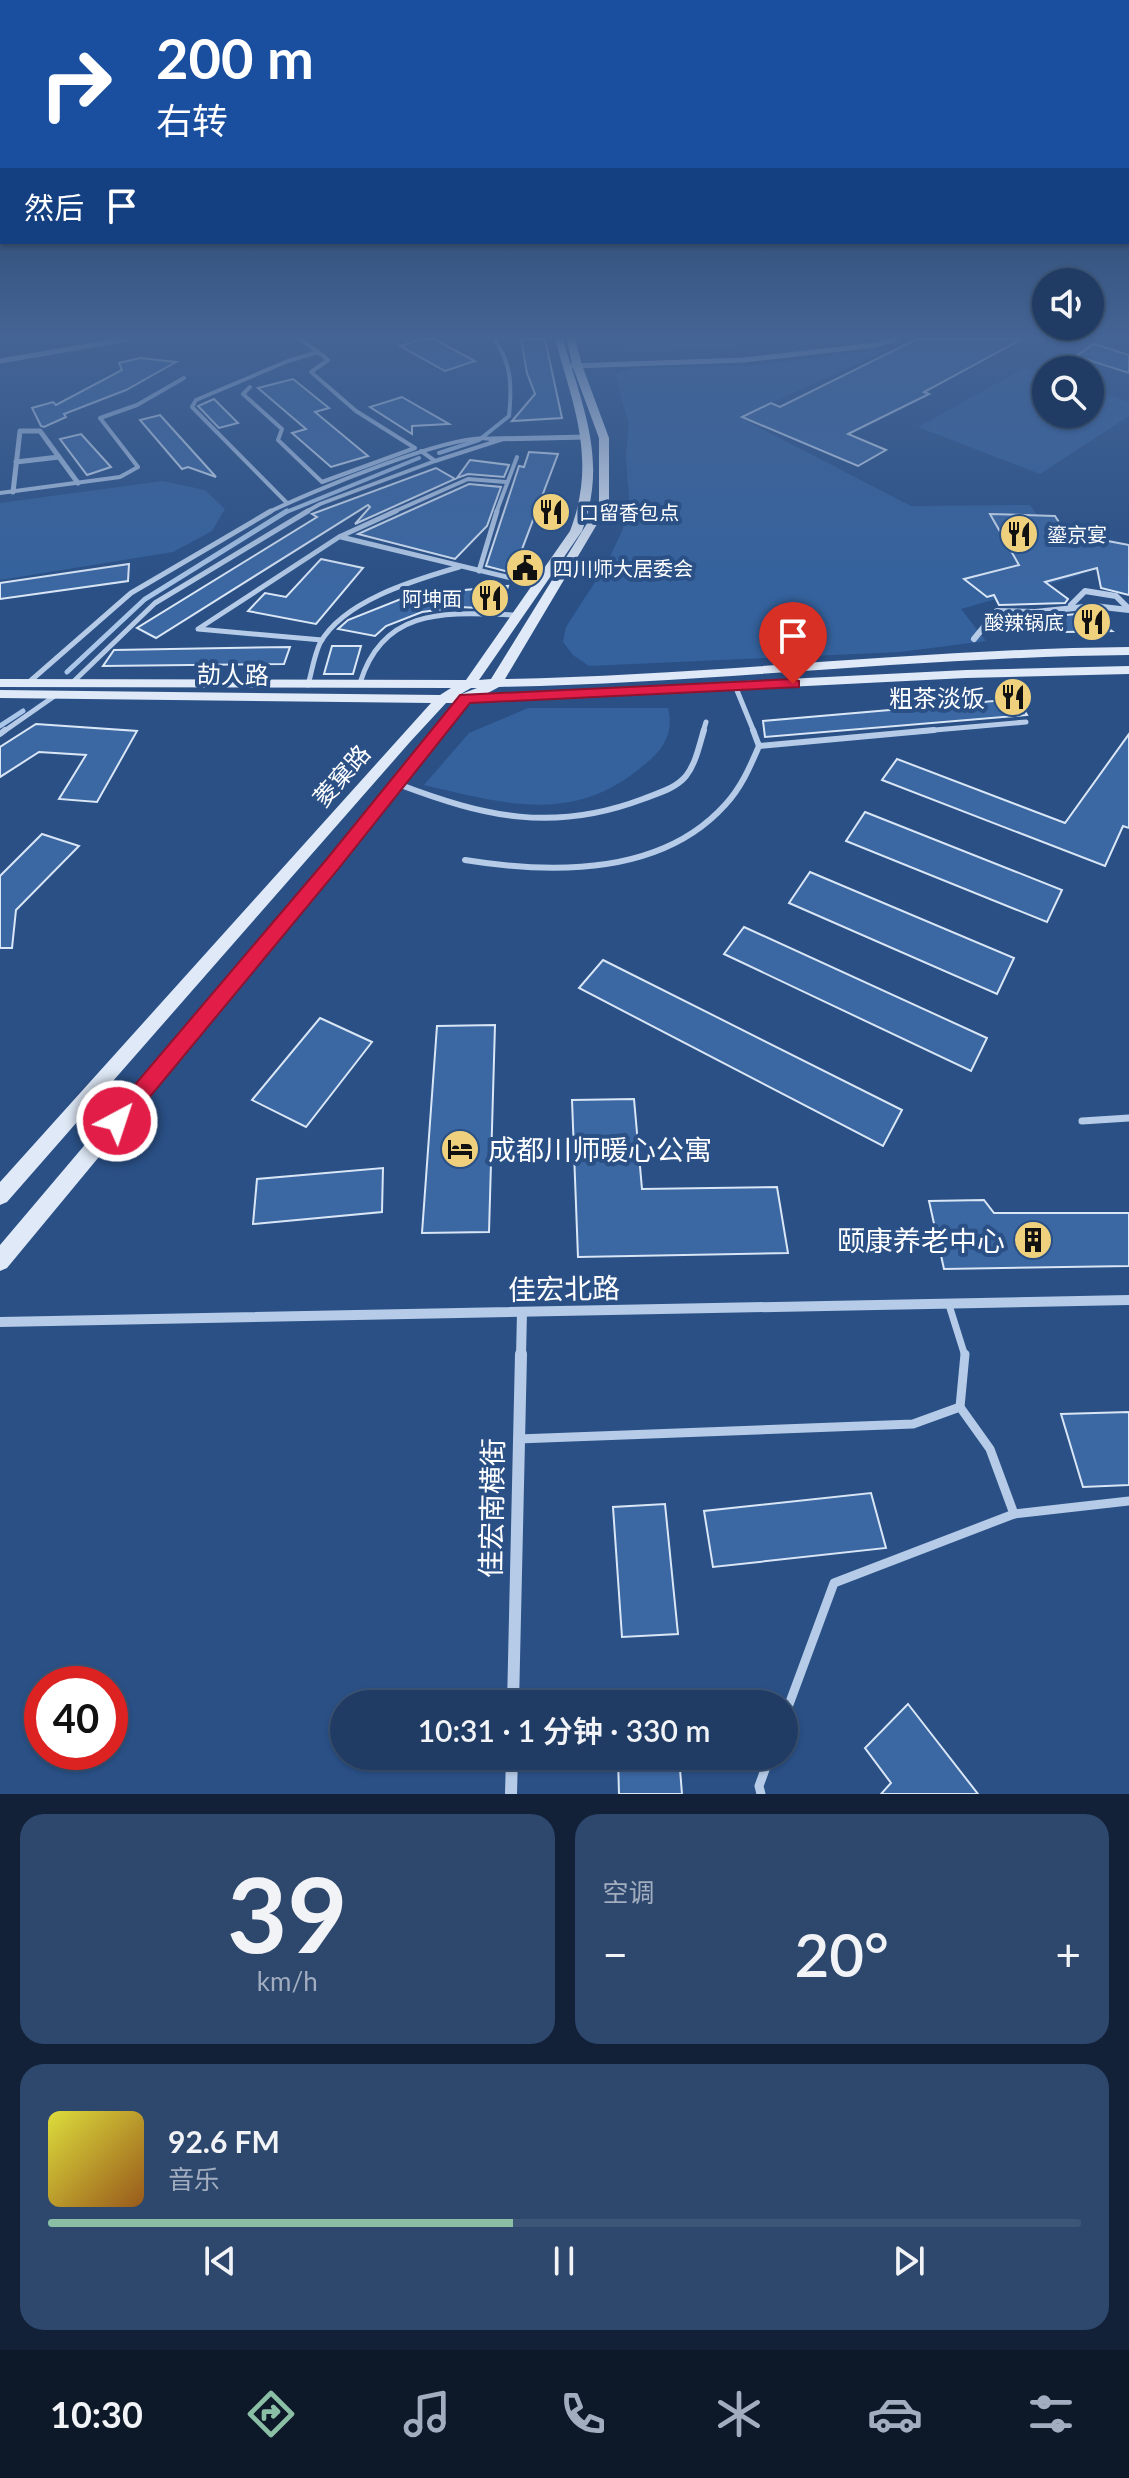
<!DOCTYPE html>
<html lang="zh">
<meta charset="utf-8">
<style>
:root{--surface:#203c64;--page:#2d476d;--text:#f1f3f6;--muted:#a2adbf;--line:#3d5678;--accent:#8abfa5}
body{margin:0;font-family:Lato,"Noto Sans SC",sans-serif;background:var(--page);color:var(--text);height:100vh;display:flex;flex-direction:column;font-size:30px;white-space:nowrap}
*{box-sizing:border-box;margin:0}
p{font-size:26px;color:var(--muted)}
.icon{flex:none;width:44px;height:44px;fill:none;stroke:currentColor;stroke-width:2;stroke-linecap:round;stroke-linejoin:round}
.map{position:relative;height:1794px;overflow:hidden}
.side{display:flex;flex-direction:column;gap:20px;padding:20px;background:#122137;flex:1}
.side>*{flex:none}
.top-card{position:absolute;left:0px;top:0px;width:1130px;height:244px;box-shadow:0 2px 6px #0004,0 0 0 2px var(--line);background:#1a4fa0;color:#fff;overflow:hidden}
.buttons{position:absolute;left:1032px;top:268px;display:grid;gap:16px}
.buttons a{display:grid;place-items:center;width:72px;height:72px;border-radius:50%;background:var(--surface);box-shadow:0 2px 6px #0004,0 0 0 2px var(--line);font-size:40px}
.speed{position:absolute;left:24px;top:1666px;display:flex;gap:16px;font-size:40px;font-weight:700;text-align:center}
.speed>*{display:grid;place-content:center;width:104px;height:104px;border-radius:50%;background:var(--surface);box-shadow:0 2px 6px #0004,0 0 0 2px var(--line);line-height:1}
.speed .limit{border:12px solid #d22;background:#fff;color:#111}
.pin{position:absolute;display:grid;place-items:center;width:68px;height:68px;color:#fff;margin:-82px -34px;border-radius:50% 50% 50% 0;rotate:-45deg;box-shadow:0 0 8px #0007}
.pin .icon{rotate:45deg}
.me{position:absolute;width:88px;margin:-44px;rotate:40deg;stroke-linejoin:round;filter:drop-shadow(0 0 6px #0008)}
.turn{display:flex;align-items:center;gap:28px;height:168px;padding:0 24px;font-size:36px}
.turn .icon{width:104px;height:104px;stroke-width:2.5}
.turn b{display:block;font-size:56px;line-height:68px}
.then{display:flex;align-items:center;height:76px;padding:0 24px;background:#0003;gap:16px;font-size:30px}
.big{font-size:60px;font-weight:600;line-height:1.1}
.side .widget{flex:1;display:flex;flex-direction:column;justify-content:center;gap:12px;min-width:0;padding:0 28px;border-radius:24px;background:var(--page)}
.side .dial{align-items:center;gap:0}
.dial b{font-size:104px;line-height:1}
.song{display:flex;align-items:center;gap:24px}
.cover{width:96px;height:96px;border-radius:12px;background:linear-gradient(135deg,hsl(60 70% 55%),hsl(30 70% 35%))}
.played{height:8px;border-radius:4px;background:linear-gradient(90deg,var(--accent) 45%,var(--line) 45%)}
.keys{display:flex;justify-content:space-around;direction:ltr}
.heat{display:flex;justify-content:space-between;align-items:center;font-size:44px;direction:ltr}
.side .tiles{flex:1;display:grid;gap:20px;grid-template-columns:1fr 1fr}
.widget:last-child{grid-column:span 2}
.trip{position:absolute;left:330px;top:1690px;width:468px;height:80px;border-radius:40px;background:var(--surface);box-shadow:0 2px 6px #0004,0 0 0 2px var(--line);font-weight:600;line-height:80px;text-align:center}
.tab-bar{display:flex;height:128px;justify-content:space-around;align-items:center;background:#0d1828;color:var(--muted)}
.tab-bar .icon{width:56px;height:56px}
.tab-bar .selected{color:var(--accent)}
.tab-bar b{font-size:36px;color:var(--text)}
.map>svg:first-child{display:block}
</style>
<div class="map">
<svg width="1129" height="1794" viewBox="0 0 1129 1794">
<rect width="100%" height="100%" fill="#2a5086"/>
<g fill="#35629d">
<polygon points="623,339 739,339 742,343 731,349 627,351"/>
<polygon points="893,348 739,417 911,506 1030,505 1080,575 961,609 986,641 900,652 589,666 573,655 563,642 566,627 606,565 623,529 629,498 626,455 629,425 615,374 632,368 760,365"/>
<polygon points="1025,368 1046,374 1046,414 1090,414 1090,389 1129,402 1129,416 1040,474 918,427"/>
<polygon points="163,481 205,490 225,509 212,531 173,552 0,580 0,503"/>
<path d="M 528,708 L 668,708 C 674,733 664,749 644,765 C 574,825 506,804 424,785 L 469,733 Z"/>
</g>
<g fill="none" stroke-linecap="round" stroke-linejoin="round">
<g stroke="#aac6e8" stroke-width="4">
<path d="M 439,453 L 479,440 L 509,416 C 512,386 512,364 494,339"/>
<polyline points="284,513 419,458"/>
</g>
<g stroke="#aac6e8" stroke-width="5">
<polyline points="67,672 145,599 287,511"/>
<polyline points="0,726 23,711"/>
</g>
</g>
<g fill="#3b67a2" stroke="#d9e6f6" stroke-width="2">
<polygon points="422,339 434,339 475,361 445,371 400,346"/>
<polygon points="521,339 545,339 562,418 512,421 535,394 527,373"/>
<polygon points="917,339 1022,339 924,392 929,394 848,434 886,450 858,466 742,417 771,403 780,407"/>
<polygon points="1094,344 1129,355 1129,373 1076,356"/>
<polygon points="140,358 176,362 126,390 64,414 66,417 44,427 41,426 32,408 53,402 56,405 122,370 119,363"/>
<polygon points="293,379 329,408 315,412 368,456 331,467 292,433 306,429 258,388"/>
<polygon points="402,397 449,424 412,426 412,434 370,407"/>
<polygon points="214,399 238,423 219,428 198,406"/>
<polygon points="160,415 216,477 188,467 182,469 140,420"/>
<polygon points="81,434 111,467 87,475 60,439"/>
<polygon points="529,452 558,454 513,573 486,566 519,466 524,467"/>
<polygon points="470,460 509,465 504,477 468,474 457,478"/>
<polygon points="436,468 455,479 355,524 370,507 368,505 156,638 137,628 317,517 312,514"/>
<polygon points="469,484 501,487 487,526 455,559 358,534"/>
<polygon points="990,514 1055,516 1064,530 1101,530 1108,541 1129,545 1129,595 1101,588 1097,568 1045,582 1068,599 1065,603 999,605 994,595 987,597 964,579 1019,565"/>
<polygon points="321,559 363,568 316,624 248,611 265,593 286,597"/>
<polygon points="129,564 128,581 0,599 0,583"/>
<polygon points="508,586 501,609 459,607 422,612 386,626 375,636 338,629 348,620 411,595"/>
<polygon points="1087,613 1112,631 1013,633 1005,617 1035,618"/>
<polygon points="332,646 361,646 353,674 324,674"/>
<polygon points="290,647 284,664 103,666 114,650"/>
<polygon points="1017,699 1027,715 765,737 763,721"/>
<polygon points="36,724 137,731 97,802 59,799 86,755 39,752 0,777 0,747"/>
<polygon points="1129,734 1129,828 1123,826 1105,866 882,780 897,759 1065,823"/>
<polygon points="865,812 1062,890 1047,922 846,841"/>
<polygon points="42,834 79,846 16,910 12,948 0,948 0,876"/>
<polygon points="810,872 1014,958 997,994 789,903"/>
<polygon points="744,927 987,1038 971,1071 724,954"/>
<polygon points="603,960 902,1110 883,1146 579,988"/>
<polygon points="320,1018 372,1042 306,1127 252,1100"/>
<polygon points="495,1025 489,1232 422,1233 437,1026"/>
<polygon points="634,1099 642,1189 777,1187 788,1253 578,1257 572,1100"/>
<polygon points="383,1168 382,1212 253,1224 257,1179"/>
<polygon points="984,1200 994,1213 1129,1213 1129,1266 944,1269 929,1201"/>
<polygon points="1129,1412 1129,1485 1083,1487 1061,1414"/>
<polygon points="871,1493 886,1548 713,1567 704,1511"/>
<polygon points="665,1504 678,1634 622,1637 613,1507"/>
<polygon points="908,1704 978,1794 881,1794 891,1783 865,1748"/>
<polygon points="679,1757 682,1794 619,1794 618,1758"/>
</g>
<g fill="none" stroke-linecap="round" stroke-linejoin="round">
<g stroke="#b5cbe7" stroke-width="4">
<polyline points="250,387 243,394 282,429 278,440 322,482 415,448 356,411 311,372 328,360 318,352"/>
<polyline points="421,451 435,461 503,439"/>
<polyline points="0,493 120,477 138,467 100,418 137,405 184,378"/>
<polyline points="287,503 192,407 196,400 288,361 318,352 300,339"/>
<path d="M 267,513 C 305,494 455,431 491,439"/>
<polyline points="304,513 320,504 435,461"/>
<polyline points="391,513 468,479 506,482"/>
<polyline points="496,513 517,457"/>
</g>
<g stroke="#b5cbe7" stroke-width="5">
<polyline points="341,537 540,585"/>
<polyline points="479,571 497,511"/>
<polyline points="322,640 198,629 339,537 396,511"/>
<polyline points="28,683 131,593 271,511"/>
<polyline points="72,683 155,603 308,511"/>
<path d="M 360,683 C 384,605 449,613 517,615"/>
<path d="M 308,685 C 312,671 314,656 320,643 C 344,600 415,580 459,567"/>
<polyline points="736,688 754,732"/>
<polyline points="3,732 56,695"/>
<polyline points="703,732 706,722"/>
<polyline points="912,732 1026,722"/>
</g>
<g stroke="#b5cbe7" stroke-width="6">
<polyline points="753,730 759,746 934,730"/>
<polyline points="0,734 5,730"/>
<path d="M 398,784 C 485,817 553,833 643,799 C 658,793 675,789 686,776 C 696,763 699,746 704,730"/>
<path d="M 465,860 C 551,874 661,876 725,805 C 741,788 750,767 759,746"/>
</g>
<g stroke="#b5cbe7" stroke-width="7">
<polyline points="1082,1121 1129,1118"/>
<polyline points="949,1305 965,1356"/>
</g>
<g stroke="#b5cbe7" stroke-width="9">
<polyline points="960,1407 990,1449 1014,1514"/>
<polyline points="518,1439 913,1424 960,1407 965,1354"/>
<polyline points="784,1718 834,1583 1014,1514 1129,1501"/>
<polyline points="761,1794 759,1786 770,1756"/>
</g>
<g stroke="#b5cbe7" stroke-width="5">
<polyline points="0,361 128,339"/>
<polyline points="572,366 744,360 875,345 897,339"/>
<polyline points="491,439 587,437"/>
<polyline points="16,462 59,457"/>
<polyline points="13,492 20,431 40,431 78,483"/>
</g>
<g stroke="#b5cbe7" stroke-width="6">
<polyline points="1071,605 1085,591 1116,596 1129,609"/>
<polyline points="974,639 997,611 1035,612 1094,606 1129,610"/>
</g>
<g stroke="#b5cbe7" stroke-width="10">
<polyline points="0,1322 1129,1300"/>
<polyline points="521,1356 522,1312"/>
</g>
<g stroke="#b5cbe7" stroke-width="12">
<polyline points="513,1704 521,1354"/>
<polyline points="511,1794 512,1756"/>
</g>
<path fill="#dfe9f7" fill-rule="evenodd" d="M 555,339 L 563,339 C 583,408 608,460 582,531 L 479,680 L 491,679 L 599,504 L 599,438 L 572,365 L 567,339 L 575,339 L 582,365 L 609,438 L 609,504 L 505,679 C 713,675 920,649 1129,647 L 1129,655 C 919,657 709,683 499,687 L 486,694 L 966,670 L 1129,666 L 1129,674 L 966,678 L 469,703 L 338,868 L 7,1268 L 0,1271 L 0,1245 L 326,860 L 455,703 L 446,703 L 410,742 L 7,1202 L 0,1205 L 0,1182 L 431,703 L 0,698 L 0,690 L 440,695 L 451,688 L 0,687 L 0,679 L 466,680 L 570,531 C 597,460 574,408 555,339 ZM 471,688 L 477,688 L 459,695 Z"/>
</g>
<linearGradient id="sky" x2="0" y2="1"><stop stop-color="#172c4a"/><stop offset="0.57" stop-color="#446495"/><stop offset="1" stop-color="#446495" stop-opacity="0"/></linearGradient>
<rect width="1129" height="590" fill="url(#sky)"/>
<polygon fill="#e11d48" stroke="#92132f" stroke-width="2" points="793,679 799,681 799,687 470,703 339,868 125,1127 117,1130 110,1127 107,1121 110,1114 326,860 460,695"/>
<defs>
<symbol id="restaurant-disc" viewBox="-11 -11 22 22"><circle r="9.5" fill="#eed07d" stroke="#2a5086"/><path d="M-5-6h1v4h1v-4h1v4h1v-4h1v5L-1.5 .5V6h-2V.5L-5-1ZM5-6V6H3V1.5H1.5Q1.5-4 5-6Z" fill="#111"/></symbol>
<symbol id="civic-disc" viewBox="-11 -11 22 22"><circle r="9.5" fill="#eed07d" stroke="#2a5086"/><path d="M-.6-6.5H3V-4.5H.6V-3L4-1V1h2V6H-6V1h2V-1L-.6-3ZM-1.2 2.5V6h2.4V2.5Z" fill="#111"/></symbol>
<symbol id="hotel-disc" viewBox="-11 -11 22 22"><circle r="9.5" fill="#eed07d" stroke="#2a5086"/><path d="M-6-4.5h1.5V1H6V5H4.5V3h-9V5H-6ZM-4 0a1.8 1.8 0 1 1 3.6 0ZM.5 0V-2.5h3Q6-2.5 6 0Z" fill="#111"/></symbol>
<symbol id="building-disc" viewBox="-11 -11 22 22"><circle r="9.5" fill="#eed07d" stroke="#2a5086"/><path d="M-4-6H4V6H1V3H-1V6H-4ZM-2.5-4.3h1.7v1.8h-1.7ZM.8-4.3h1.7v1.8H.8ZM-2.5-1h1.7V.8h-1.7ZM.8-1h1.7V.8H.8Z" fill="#111"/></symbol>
</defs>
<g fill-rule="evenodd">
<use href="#restaurant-disc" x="529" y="490" width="44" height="44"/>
<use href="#restaurant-disc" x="997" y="512" width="44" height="44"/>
<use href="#civic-disc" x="503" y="546" width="44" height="44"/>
<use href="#restaurant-disc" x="468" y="576" width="44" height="44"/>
<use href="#restaurant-disc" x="1070" y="600" width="44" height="44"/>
<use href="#restaurant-disc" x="991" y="675" width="44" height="44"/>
<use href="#hotel-disc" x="438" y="1127" width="44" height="44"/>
<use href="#building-disc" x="1011" y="1218" width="44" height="44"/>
</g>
<g text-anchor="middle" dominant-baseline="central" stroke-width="8" stroke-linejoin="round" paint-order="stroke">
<g font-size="20" fill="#fff" stroke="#2a5086" text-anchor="start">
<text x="579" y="512">口留香包点</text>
<text x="1047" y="534">鎏京宴</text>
<text x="553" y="568">四川师大居委会</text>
<text x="462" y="598" text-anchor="end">阿坤面</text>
<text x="1064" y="622" text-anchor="end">酸辣锅底</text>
</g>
<g font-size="24" fill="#fff" stroke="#2a5086">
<text transform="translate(233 674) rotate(1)">劼人路</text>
<text transform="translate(341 775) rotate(-49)">菱窠路</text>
</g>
<g font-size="24" fill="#fff" stroke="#2a5086" text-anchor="end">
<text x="985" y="697">粗茶淡饭</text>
</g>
<g font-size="28" fill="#fff" stroke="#2a5086" text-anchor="start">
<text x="488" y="1149">成都川师暖心公寓</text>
<text x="1005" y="1240" text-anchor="end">颐康养老中心</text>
</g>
<g font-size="28" fill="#fff" stroke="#2a5086">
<text transform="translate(564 1288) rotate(-1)">佳宏北路</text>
<text transform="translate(491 1508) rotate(-89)">佳宏南横街</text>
</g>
</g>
</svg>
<div class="buttons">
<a><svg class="icon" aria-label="sound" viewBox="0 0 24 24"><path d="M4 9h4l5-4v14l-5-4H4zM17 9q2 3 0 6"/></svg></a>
<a><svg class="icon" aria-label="search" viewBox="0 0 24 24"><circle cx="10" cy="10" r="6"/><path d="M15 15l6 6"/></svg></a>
</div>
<div class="speed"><div class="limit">40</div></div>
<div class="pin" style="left:793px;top:684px;background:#d93025"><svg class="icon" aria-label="arrive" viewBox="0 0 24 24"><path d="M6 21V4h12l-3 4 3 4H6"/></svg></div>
<svg class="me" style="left:117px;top:1121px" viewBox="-20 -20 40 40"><circle r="17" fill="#e11d48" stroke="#fff" stroke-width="3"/><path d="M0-11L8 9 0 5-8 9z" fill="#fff"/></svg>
<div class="trip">10:31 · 1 分钟 · 330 m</div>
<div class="top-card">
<div class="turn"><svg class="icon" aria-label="right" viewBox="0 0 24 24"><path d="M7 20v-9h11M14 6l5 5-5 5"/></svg><div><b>200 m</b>右转</div></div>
<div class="then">然后<svg class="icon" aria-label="arrive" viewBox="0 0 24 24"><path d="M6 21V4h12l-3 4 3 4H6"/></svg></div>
</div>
</div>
<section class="side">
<div class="tiles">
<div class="widget dial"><b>39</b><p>km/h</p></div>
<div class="widget"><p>空调</p>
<div class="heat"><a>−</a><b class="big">20°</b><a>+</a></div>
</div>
<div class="widget">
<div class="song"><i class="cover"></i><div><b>92.6 FM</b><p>音乐</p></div></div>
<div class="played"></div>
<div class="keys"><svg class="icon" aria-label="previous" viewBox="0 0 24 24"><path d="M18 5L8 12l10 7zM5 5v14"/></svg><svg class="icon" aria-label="pause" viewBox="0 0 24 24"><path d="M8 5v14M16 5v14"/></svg><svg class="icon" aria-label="next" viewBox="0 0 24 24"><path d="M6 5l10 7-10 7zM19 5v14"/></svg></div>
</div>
</div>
</section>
<nav class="tab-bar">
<b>10:30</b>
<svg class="icon selected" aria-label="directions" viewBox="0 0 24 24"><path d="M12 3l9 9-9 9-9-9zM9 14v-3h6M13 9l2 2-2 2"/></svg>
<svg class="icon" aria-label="music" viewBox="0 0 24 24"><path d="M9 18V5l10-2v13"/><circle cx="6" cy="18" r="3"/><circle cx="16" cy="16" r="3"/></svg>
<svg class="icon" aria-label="phone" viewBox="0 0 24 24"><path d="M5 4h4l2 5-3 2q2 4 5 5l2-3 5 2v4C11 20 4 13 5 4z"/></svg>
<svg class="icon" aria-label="climate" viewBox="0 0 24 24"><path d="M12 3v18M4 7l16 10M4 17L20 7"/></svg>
<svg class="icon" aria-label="car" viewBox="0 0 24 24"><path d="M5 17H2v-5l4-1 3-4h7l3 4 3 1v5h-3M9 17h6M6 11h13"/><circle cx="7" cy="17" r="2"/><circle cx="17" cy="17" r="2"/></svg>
<svg class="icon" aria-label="filters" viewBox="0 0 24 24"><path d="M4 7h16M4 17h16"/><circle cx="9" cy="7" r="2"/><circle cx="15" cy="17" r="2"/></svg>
</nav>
